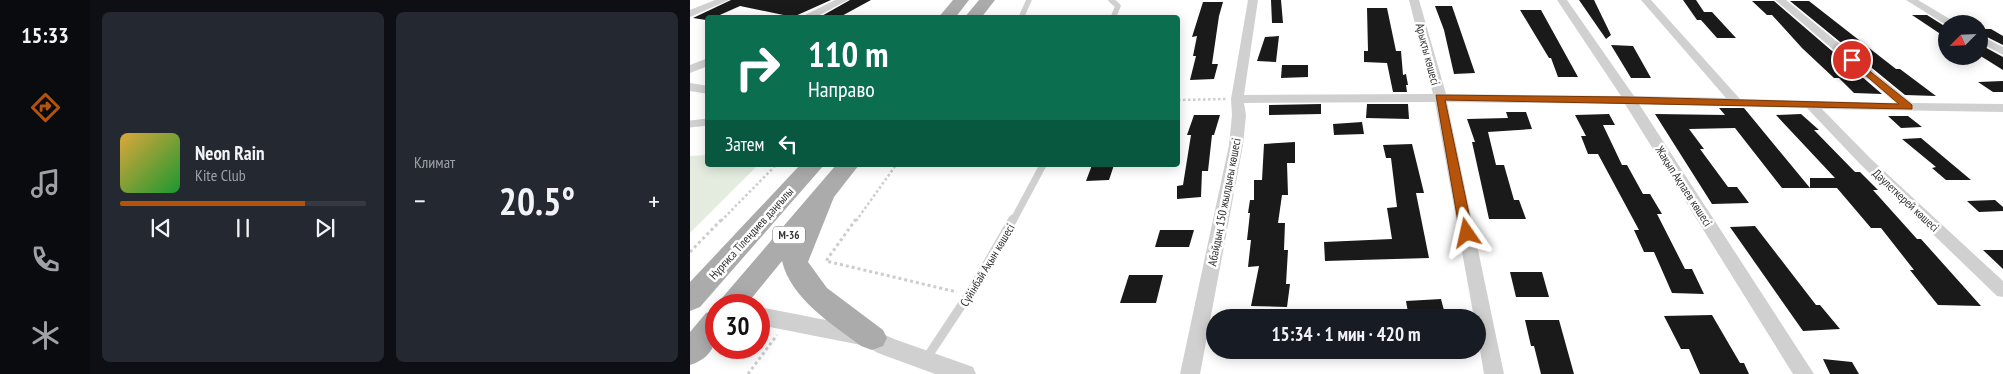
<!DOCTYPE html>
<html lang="ru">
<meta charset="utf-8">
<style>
:root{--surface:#171b24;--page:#242831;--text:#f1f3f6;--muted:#9ea1a6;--line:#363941;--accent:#b45309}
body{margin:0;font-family:"PT Sans Narrow",sans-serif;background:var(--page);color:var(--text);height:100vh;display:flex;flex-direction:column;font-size:19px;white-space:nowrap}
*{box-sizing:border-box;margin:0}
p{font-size:16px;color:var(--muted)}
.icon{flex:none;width:28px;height:28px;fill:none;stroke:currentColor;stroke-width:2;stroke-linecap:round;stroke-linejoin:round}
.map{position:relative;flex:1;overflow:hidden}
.sheet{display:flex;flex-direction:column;gap:12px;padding:12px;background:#0d0f14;width:600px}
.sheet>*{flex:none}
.guide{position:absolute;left:15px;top:15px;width:475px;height:152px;border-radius:5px;box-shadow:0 2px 12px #0003;background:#0b6e4f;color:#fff;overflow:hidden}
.needle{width:32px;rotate:246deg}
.fabs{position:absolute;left:1248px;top:15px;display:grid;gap:10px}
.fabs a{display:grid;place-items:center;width:50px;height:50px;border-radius:50%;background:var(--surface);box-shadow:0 2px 12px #0003;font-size:25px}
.speed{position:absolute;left:15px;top:294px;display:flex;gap:10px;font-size:25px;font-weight:700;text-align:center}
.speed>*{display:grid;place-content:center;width:65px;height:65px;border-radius:50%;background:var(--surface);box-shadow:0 2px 12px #0003;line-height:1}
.speed .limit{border:8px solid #d22;background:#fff;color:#111}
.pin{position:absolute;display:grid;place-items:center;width:42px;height:42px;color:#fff;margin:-21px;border:2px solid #fff;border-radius:50%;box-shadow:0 1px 5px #0007}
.me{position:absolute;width:55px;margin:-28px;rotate:349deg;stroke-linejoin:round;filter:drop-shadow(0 0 4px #0008)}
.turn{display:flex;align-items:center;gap:18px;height:105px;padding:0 20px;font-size:22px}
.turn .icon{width:65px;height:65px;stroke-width:2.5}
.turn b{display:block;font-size:35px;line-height:42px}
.then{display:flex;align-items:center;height:48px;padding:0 20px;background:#0003;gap:10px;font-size:19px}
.big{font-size:38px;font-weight:700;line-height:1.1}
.sheet .tile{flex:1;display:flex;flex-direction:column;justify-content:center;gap:8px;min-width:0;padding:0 18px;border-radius:8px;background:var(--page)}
.song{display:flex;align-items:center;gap:15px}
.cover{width:60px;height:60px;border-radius:8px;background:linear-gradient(135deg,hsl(40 70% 55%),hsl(130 70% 35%))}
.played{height:5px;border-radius:2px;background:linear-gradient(90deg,var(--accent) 75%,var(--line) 75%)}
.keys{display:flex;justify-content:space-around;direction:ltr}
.heat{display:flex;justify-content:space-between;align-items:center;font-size:28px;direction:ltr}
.sheet .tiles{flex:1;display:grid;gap:12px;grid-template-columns:repeat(2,1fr)}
.trip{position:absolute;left:516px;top:309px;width:280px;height:50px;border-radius:25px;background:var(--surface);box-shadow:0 2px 12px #0003;font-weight:700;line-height:50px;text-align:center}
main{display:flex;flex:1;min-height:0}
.tab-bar{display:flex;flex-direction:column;width:90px;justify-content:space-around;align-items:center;background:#090b0e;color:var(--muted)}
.tab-bar .icon{width:35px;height:35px}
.tab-bar .current{color:var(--accent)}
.tab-bar b{font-size:22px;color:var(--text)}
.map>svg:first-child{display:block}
</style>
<main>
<nav class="tab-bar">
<b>15:33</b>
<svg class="icon current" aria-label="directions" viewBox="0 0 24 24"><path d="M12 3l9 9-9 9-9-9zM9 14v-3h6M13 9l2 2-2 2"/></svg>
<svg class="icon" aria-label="music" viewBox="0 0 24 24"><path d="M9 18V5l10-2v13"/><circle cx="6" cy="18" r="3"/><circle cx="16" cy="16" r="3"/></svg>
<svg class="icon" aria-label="phone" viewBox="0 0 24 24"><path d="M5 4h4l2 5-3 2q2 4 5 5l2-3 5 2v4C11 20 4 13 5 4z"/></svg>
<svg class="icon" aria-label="climate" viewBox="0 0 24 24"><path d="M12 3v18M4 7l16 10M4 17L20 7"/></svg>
</nav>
<section class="sheet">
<div class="tiles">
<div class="tile">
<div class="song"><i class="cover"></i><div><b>Neon Rain</b><p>Kite Club</p></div></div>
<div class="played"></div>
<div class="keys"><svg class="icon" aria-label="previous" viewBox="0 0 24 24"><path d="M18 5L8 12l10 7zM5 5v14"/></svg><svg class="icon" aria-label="pause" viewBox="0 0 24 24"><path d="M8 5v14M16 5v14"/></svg><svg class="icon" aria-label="next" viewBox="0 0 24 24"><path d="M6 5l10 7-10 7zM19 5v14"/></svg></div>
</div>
<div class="tile"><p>Климат</p>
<div class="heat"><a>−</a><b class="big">20.5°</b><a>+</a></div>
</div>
</div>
</section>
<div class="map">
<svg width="1313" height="374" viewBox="0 0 1313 374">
<rect width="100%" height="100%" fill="#fff"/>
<polygon fill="#e4ecdf" points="17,155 18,165 68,165 0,233 0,156"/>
<g fill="#1a1a1a">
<polygon points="41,0 141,0 103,17 50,6 23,18 18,18 16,20 3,18"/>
<polygon points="160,0 181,0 148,18 130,17"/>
<polygon points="581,0 591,0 593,23 582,23"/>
<polygon points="889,0 904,0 921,35 916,39"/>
<polygon points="993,0 1006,0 1014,12 1022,12 1046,38 1027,38 1011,20 1007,20"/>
<polygon points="1062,1 1084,1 1192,94 1164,93 1149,78 1144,78 1112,48 1082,15 1077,15"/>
<polygon points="1100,1 1119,1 1206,69 1210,69 1246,96 1215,95"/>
<polygon points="513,2 533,2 529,16 522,64 528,64 524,79 500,80 506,56 503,56 507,36 502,37"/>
<polygon points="745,6 762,6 785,73 764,74 754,30"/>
<polygon points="677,8 697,8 706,51 711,51 713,75 716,74 718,85 716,85 717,92 703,92 697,63 674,62 674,51 678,51"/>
<polygon points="830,10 851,10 888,77 868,77 861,58 859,58"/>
<polygon points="1222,15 1237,15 1256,27 1256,33 1249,33"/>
<polygon points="1289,29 1301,29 1313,36 1313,45 1289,33"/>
<polygon points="589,36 586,62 567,61 575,37"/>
<polygon points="1289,44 1313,57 1313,70 1289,55"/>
<polygon points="921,45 943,46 961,78 941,78"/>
<polygon points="592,65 618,65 618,77 591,78"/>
<polygon points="1313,81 1313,92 1303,92 1288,82"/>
<polygon points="631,104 631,114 579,115 579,105"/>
<polygon points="677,104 718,104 719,119 676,118"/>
<polygon points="1029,108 1054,108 1120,188 1120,178 1145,178 1086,115 1111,114 1129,130 1124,130 1165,172 1170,172 1188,190 1183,190 1227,239 1231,239 1291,306 1248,305 1220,270 1224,270 1191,228 1181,228 1147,188 1092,188 1045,128 999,129 1014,149 1010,149 1038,187 1047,187 1059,203 1022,204 965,114 1035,115"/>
<polygon points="816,112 836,112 842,129 798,132 806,165 814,165 824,200 829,200 836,219 799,219 782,142 785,142 777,119 818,118"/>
<polygon points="919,114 925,125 913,125 932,165 937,165 953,194 960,194 972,214 967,214 995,269 1002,269 1014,294 982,293 964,252 954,252 944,230 949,230 908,154 898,154 891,136 896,136 885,115"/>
<polygon points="504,115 530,115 524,135 522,135 518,171 512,171 511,197 487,199 487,186 493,185 501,135 497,135"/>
<polygon points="1198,116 1218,116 1232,127 1211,128"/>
<polygon points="672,122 674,134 644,135 643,124"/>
<polygon points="1231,138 1281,180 1256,180 1242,168 1246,167 1212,139"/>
<polygon points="605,142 605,163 597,163 598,195 592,195 588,223 595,223 594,250 598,250 596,284 600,284 597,307 561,306 569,266 558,267 561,240 557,240 560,213 558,213 560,200 564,200 564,180 572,180 574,144"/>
<polygon points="722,144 734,193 726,193 739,258 635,261 634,242 702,239 697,208 707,207 701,158 696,158 693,145"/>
<polygon points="402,165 424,165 419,180 396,181"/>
<polygon points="1305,200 1313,207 1313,211 1289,212 1277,201"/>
<polygon points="1065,226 1126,305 1130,305 1150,329 1113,331 1040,227"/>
<polygon points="470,230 504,230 499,247 465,247"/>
<polygon points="1293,250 1313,250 1313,269"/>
<polygon points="820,272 852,272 859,297 826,297"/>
<polygon points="439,275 473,275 466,303 430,303"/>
<polygon points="751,299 756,318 719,318 716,301"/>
<polygon points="1022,315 1050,363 1054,363 1059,374 1010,374 999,349 991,349 974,316"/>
<polygon points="835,320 869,320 884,374 851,374 844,346 841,346"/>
<polygon points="1133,359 1162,362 1169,374 1140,374"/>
</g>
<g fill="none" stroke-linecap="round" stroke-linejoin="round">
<g stroke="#cdcdcd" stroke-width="2.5" stroke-dasharray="2.5 2.5" stroke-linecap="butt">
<polyline points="488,100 536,99"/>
<polyline points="31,221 86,165"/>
<polyline points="166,221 206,165"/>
</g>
<g stroke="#cdcdcd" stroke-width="3" stroke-dasharray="3 3" stroke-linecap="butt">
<polyline points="166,219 136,261 267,292"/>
<polyline points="0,252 32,219"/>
<polyline points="58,374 87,335"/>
</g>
<g stroke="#d0d0d0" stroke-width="5.5">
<polyline points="421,0 428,6 423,18"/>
<polyline points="331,18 339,0"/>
</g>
<g stroke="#d0d0d0" stroke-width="7">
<polyline points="0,124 18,122"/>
<polyline points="323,221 353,165"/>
</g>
<polyline stroke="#d0d0d0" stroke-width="9" points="236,359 283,288 323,219"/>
<g fill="#d0d0d0" fill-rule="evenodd">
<polygon points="25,0 39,0 0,17 0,10"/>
<polygon points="145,0 158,0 124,18 109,18"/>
<polygon points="558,0 568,0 554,95 743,94 719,0 729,0 756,94 931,96 867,0 877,0 944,96 1036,98 951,0 961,0 1050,99 1206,103 1085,0 1096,0 1222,103 1313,104 1313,112 1132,109 1181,159 1313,281 1313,297 1307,296 1171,165 1117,108 949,104 1124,374 1103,374 935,104 757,102 814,374 794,374 788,338 788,318 784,318 745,102 554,103 556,115 553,145 510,374 490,374 539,145 542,115 541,99"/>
<polygon points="1216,0 1228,0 1268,24 1256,25"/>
<polygon points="1289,35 1313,47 1313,55 1289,42"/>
<polygon points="18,58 18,66 0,73 0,65"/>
<polygon points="0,83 18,86 18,94 0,91"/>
</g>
<polygon fill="#d0d0d0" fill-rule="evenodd" points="69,307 182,329 204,339 283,367 286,374 245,374 188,353 176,346 69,325"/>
<g fill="#ababab" fill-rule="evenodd">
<polygon points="263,0 279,0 265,18 248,18"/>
<polygon points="289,0 305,0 291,18 274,18"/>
<polygon points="110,165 134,165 10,307 0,311 0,282"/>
<path d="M 146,165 L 169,165 L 144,197 L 118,262 L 137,288 L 193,330 L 197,338 L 193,346 L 182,350 L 171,346 C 142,324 101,299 92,261 L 56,305 L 26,305 Z"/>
<path d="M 26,310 C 28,335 28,356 0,365 L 0,332 L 16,313 Z"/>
</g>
</g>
<polygon fill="#b45309" stroke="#753606" points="1162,57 1222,105 1222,109 755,100 783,233 777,237 770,233 746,95 938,97 1209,104 1159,61 1157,60"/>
<g text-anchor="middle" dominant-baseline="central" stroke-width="5" stroke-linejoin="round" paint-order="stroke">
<rect fill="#fff" stroke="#707070" stroke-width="1" x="83" y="226.5" width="32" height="17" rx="4"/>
<g font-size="11" font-weight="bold" fill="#333">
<text x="99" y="235">M-36</text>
</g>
<g font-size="12" fill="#333" stroke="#fff">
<text transform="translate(738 54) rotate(75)">Арықты көшесі</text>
<text transform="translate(994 186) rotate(57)">Жақып Ақпаев көшесі</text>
<text transform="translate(1216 200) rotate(43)">Дәулеткерей көшесі</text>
<text transform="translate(534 202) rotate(-79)">Абайдың 150 жылдығы көшесі</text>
<text transform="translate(61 233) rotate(-48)">Нұрғиса Тілендиев даңғылы</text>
<text transform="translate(297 265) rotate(-59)">Сүйінбай Ақын көшесі</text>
</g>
</g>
</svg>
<div class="fabs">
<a><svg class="needle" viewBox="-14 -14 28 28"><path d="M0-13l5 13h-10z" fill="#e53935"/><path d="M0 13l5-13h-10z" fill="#9ea1a6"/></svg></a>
</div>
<div class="speed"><div class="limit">30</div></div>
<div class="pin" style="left:1162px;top:60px;background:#d93025"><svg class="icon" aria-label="arrive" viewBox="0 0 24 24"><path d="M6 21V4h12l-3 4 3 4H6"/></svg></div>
<svg class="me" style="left:777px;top:233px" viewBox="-20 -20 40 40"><path d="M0-17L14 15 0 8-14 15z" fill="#b45309" stroke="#fff" stroke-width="4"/></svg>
<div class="trip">15:34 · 1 мин · 420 m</div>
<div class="guide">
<div class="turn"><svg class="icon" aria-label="right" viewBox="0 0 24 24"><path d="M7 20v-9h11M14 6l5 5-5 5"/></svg><div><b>110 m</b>Направо</div></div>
<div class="then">Затем<svg class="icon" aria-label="left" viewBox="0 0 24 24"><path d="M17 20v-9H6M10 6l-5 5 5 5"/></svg></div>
</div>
</div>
</main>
